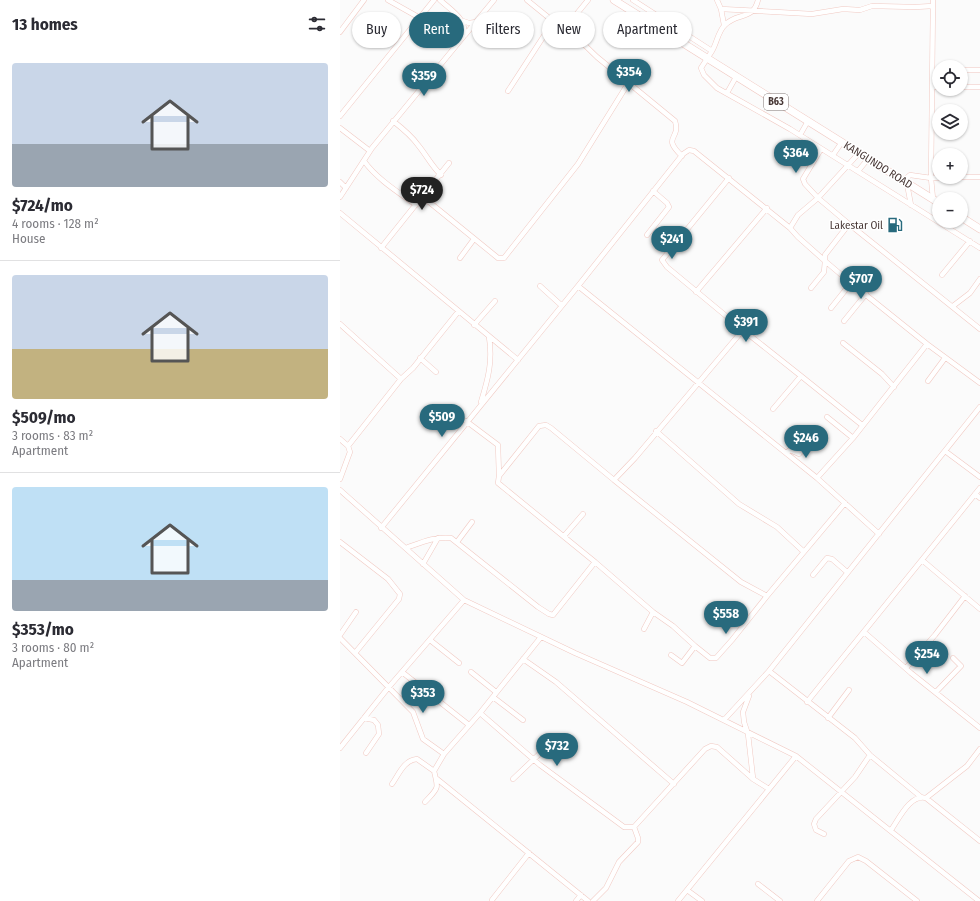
<!DOCTYPE html>
<meta charset="utf-8">
<style>
:root{--surface:#fff;--page:#f2f2f3;--text:#2b2b33;--muted:#7c7c81;--line:#e1e1e2;--accent:#286a7d}
body{margin:0;font-family:"Fira Sans Condensed",sans-serif;background:var(--page);color:var(--text);height:100vh;display:flex;flex-direction:column;font-size:15px;white-space:nowrap}
*{box-sizing:border-box;margin:0}
p{font-size:13px;color:var(--muted)}
.icon{flex:none;width:22px;height:22px;fill:none;stroke:currentColor;stroke-width:2;stroke-linecap:round;stroke-linejoin:round}
.map{position:relative;flex:1;overflow:hidden}
.side{display:flex;flex-direction:column;background:var(--surface);width:340px}
.side>*{flex:none}
.hud{position:absolute;left:12px;top:12px;width:380px;height:36px;display:flex;gap:8px}
.tools{position:absolute;left:592px;top:60px;display:grid;gap:8px}
.tools a{display:grid;place-items:center;width:36px;height:36px;border-radius:50%;background:var(--surface);box-shadow:0 1px 3px #0004;font-size:20px}
.price{position:absolute;translate:-50% -34px;padding:0 9px;border-radius:14px;background:var(--accent);color:#fff;font-size:13px;line-height:26px;filter:drop-shadow(0 1px 2px #0008)}
.price::after{content:'';position:absolute;left:50%;top:24px;width:12px;height:9px;margin-left:-6px;background:inherit;clip-path:polygon(0 0,100% 0,50% 100%)}
.price.on{background:#222;color:#fff}
ul{padding:0;list-style:none}
li{display:grid;align-content:center;gap:8px;height:212px;padding:0 12px}
li+li{border-top:1px solid var(--line)}
li span{display:grid;place-items:center;height:124px;border-radius:4px;color:#555}
li>.icon{margin-inline-start:auto}
span .icon{width:72px;height:72px;fill:#fffc;stroke-width:1}
li b{font-size:17px}
h2{display:flex;justify-content:space-between;align-items:center;height:48px;padding:0 12px;font-size:17px}
.pill{padding:0 14px;border-radius:18px;background:var(--surface);box-shadow:0 1px 3px #0004;font-size:14px;line-height:36px}
.pill.on{background:var(--accent);color:#fff}
main{display:flex;flex:1;min-height:0}
.map>svg:first-child{display:block}
.lines{fill:none;stroke-linecap:round;stroke-linejoin:round}
.minor-casing{stroke:#f1c9c2;stroke-width:5.5}
.trunk-casing{stroke:#f1c9c2;stroke-width:8}
.minor{stroke:#fff;stroke-width:4.5}
.trunk{stroke:#fff;stroke-width:7}
.labels{text-anchor:middle;dominant-baseline:central;stroke-width:3;stroke-linejoin:round;paint-order:stroke}
.shield{fill:#fff;stroke:#7f7472;stroke-width:1}
.shield-label{font-size:10px;font-weight:bold;fill:#483836}
.street-label{font-size:11px;fill:#483836;stroke:#fff}
.poi-label{font-size:11px;fill:#483836;stroke:#fff;text-anchor:end}
</style>
<main>
<section class="side">
<h2>13 homes<svg class="icon" aria-label="filters" viewBox="0 0 24 24"><path d="M4 7h16M4 17h16"/><circle cx="9" cy="7" r="2"/><circle cx="15" cy="17" r="2"/></svg></h2>
<ul>
<li><span style="background:linear-gradient(#c9d6e8 65%,#9aa5b1 0)"><svg class="icon" aria-label="home" viewBox="0 0 24 24"><path d="M3 11l9-7 9 7M6 9v11h12V9"/></svg></span><div><b>$724/mo</b><p>4 rooms · 128 m²</p><p>House</p></div></li>
<li><span style="background:linear-gradient(#c9d6e8 60%,#c2b280 0)"><svg class="icon" aria-label="home" viewBox="0 0 24 24"><path d="M3 11l9-7 9 7M6 9v11h12V9"/></svg></span><div><b>$509/mo</b><p>3 rooms · 83 m²</p><p>Apartment</p></div></li>
<li><span style="background:linear-gradient(#bfe0f5 75%,#9aa5b1 0)"><svg class="icon" aria-label="home" viewBox="0 0 24 24"><path d="M3 11l9-7 9 7M6 9v11h12V9"/></svg></span><div><b>$353/mo</b><p>3 rooms · 80 m²</p><p>Apartment</p></div></li>
</ul>
</section>
<div class="map">
<svg width="640" height="901" viewBox="0 0 640 901">
<rect width="100%" height="100%" fill="#fbfbfb"/>
<g class="lines">
<g class="minor-casing">
<path id="minor" d="M48,0L80,18
M187,0L214,22
M293,0L372,51C377,43 378,31 385,25C397,12 413,21 418,0
M377,0L381,9L384,25
M593,0L591,178L593,199
M381,9L472,14L503,9L520,10L532,6L575,7L593,6
M123,21L129,23L136,22
M226,27L248,0
M0,32L24,0
M125,35L154,0
M372,51L361,68L364,75L377,88L450,129L640,248
M621,70H640
M593,87H599
M621,87H640
M168,91L209,28L214,22L226,27L257,57L335,121C341,140 321,136 342,156
M387,93L396,77
M0,116L94,0
M53,121C62,128 71,135 78,145C87,156 91,165 101,175
M0,128L30,151
M460,135L468,121
M493,155L502,142
M24,161C37,179 58,192 76,205
M518,171L528,159
M621,177H640
M389,178L322,260L327,267L403,330
M563,181L570,175L591,178L616,177
M0,182L6,188
M567,184L571,205
M0,197L32,148L124,36C127,19 112,11 100,0
M83,197L158,258H164L238,164L289,82
M0,213L178,360
M509,224L478,198L519,153
M450,228L458,215L478,198L465,184L463,179L481,149
M307,235L329,207L327,203L313,191
M41,248L109,163
M120,258L134,239
M602,275L630,241
M511,283L587,344
M200,286L221,305
M238,286L343,154L349,150L354,151L450,228L458,237L485,261L484,272L471,288
M356,292L427,208
M613,306L630,293L640,279
M491,308L511,283L485,261V255L509,224L640,329
M504,321L526,294
M0,324L61,379
M134,325L155,301
M503,343L542,374L554,387
M80,358L96,372
M588,381L605,358
M141,402C148,379 153,361 149,337
M433,409L461,376L522,425
M487,417L513,438
M126,421L158,445L159,476
M316,431L399,504L437,527L464,552
M0,439L8,446L10,452L0,479
M8,446L61,379L73,368L118,312
M605,451L640,477
M446,453L450,450L459,454L469,442
M477,478L513,438L587,344L640,383
M274,480L401,582L427,596L505,503
M0,490L124,600L235,653L347,702L456,756L639,901
M635,494L640,498
M41,528L238,286L477,478L539,534
M224,536L243,514
M0,542L48,579L60,594L59,599L15,653
M117,542L132,522
M66,548C80,543 95,536 111,538L198,607L209,614L213,615L255,562L158,483L159,476L199,426L206,425L211,428L274,480L295,458L403,330L461,376
M582,560L640,609
M255,562L313,612L304,629
M83,564L98,538
M473,575L487,558L492,559L507,572
M313,612L333,626L355,646L342,663L331,655
M524,632L571,673L640,728
M0,635L16,612
M0,638L73,712L83,739L104,754
M90,640L119,663
M355,646L370,658H376L392,640L427,596
M183,659L216,682L334,784
M566,668L595,635L625,596
M429,671L515,738L530,755L581,797
M62,672L129,725
M131,672L156,692
M596,692L621,666L613,658
M409,696L403,712L404,722L408,734L413,778
M153,697L183,720
M467,702L640,488
M140,713L200,765L284,827H294L365,749L371,746L377,747L413,779L429,789
M24,718L34,720L38,725L39,734L26,753
M488,718L509,690
M384,720L429,671L640,407
M0,748L48,688L124,600
M97,779L248,901
M173,779L214,740
M52,784C59,774 64,760 77,759L94,771
M586,798L627,766L640,749
M85,802C98,788 99,790 94,771L104,754L140,713L201,637
M551,830C559,819 570,794 586,798L640,841
M484,834L476,830L474,824L476,819L515,777L530,755
M418,884L440,901
M347,890L362,901
M152,900L189,853
M236,901L241,895
M253,901L266,888L279,862L298,842V838L294,827
M338,901L456,756
M477,901L509,861L518,857L526,861L577,901"/>
</g>
<g class="trunk-casing">
<path id="trunk" d="M274,0L599,203
M621,217L640,229"/>
</g>
<use href="#minor" class="minor"/>
<use href="#trunk" class="trunk"/>
</g>
<defs>
<g id="fuel-bare" transform="scale(1.2)"><path d="M-5.5-6h7V0h2V4h1.3V-2.5L3-4.5l.8-.8L6-3V5H2.5V1h-1V6h-7ZM-4.2-4.7v3.2H.2V-4.7Z" fill="#286a7d" stroke="#fff" stroke-width="2.5" paint-order="stroke"/></g>
</defs>
<g fill-rule="evenodd">
<use href="#fuel-bare" x="555" y="225"/>
</g>
<g class="labels">
<rect class="shield" x="424" y="94" width="24" height="16" rx="3"/>
<g class="shield-label">
<text x="436" y="102">B63</text>
</g>
<g class="street-label">
<text transform="translate(538 165) rotate(32)">KANGUNDO ROAD</text>
</g>
<g class="poi-label">
<text x="543" y="225">Lakestar Oil</text>
</g>
</g>
</svg>
<div class="tools">
<a><svg class="icon" aria-label="locate" viewBox="0 0 24 24"><circle cx="12" cy="12" r="6"/><path d="M12 2v4M12 18v4M2 12h4M18 12h4"/></svg></a>
<a><svg class="icon" aria-label="layers" viewBox="0 0 24 24"><path d="M12 4l9 5-9 5-9-5zM3 14l9 5 9-5"/></svg></a>
<a>+</a>
<a>−</a>
</div>
<b class="price" style="left:289px;top:93px">$354</b>
<b class="price" style="left:84px;top:97px">$359</b>
<b class="price" style="left:456px;top:174px">$364</b>
<b class="price on" style="left:82px;top:211px">$724</b>
<b class="price" style="left:332px;top:260px">$241</b>
<b class="price" style="left:521px;top:300px">$707</b>
<b class="price" style="left:406px;top:343px">$391</b>
<b class="price" style="left:102px;top:438px">$509</b>
<b class="price" style="left:466px;top:459px">$246</b>
<b class="price" style="left:386px;top:635px">$558</b>
<b class="price" style="left:587px;top:675px">$254</b>
<b class="price" style="left:83px;top:714px">$353</b>
<b class="price" style="left:217px;top:767px">$732</b>
<div class="hud">
<a class="pill">Buy</a>
<a class="pill on">Rent</a>
<a class="pill">Filters</a>
<a class="pill">New</a>
<a class="pill">Apartment</a>
</div>
</div>
</main>
